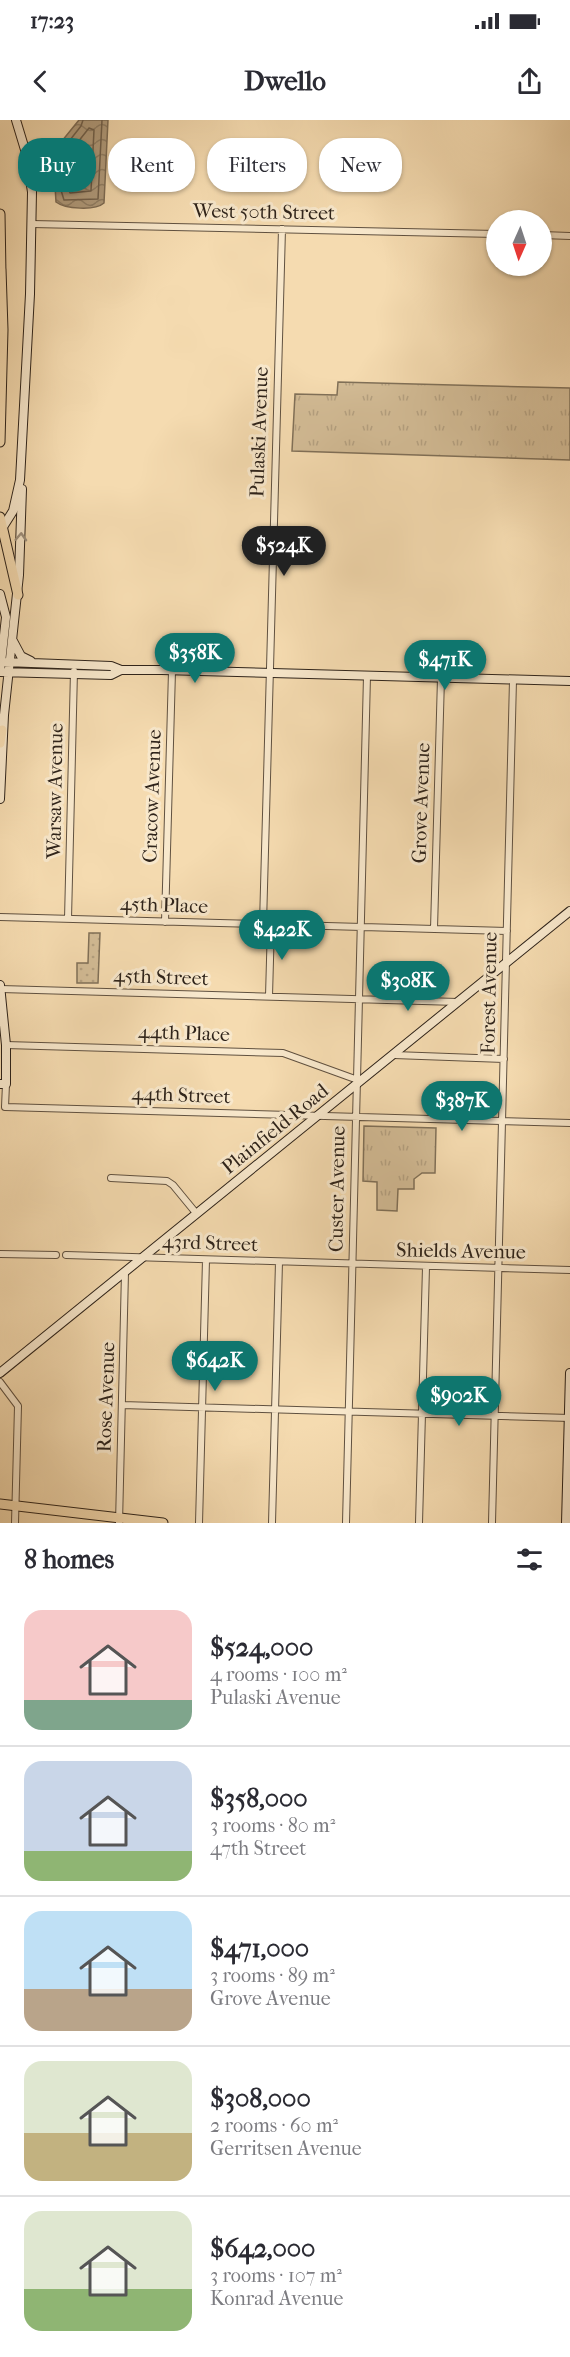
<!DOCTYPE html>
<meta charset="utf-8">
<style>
:root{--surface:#fff;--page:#f2f2f3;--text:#2b2b33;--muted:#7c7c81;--line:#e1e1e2;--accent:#0f766e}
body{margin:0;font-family:"IM FELL French Canon",serif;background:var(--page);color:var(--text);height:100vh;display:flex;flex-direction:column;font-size:22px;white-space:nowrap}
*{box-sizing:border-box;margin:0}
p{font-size:20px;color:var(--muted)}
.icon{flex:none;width:33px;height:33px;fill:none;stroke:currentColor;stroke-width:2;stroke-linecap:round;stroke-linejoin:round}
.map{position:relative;height:1403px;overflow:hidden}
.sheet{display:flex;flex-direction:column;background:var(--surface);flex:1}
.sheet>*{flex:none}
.guide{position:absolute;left:18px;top:18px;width:534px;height:54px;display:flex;gap:12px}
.needle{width:39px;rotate:183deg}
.controls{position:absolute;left:486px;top:90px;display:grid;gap:12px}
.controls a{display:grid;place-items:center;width:66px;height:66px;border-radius:50%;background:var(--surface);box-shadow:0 2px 4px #0004;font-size:30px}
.price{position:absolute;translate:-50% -51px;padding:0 14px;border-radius:21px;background:var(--accent);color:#fff;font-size:20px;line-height:39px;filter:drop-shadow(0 2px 3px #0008)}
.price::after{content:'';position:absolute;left:50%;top:36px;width:18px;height:14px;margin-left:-9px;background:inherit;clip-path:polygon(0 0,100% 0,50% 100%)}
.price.on{background:#222;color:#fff}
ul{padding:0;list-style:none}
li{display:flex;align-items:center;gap:18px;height:150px;padding:0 24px}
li+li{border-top:2px solid var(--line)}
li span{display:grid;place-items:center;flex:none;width:168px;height:120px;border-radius:18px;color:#555}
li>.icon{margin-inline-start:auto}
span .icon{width:72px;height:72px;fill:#fffc;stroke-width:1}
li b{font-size:26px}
h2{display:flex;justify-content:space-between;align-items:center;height:72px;padding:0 24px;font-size:26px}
.tag{padding:0 21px;border-radius:24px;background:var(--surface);box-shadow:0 2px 4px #0004;font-size:21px;line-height:54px}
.tag.on{background:var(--accent);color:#fff}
.status{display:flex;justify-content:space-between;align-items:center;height:42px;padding:0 30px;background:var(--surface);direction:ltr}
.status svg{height:16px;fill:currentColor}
header{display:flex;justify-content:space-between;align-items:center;height:78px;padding:0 24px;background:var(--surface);font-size:27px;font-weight:800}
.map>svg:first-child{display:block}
.grass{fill:url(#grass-tufts);stroke:#807058;stroke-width:1.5}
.park{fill:url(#park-dots);stroke:#807058;stroke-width:1.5}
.water{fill:url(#water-waves);stroke:#7d6c55;stroke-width:1.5}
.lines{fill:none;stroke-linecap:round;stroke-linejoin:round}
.shore{stroke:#70604c;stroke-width:1.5}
.street-casing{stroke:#605140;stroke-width:8}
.secondary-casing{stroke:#2e231a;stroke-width:10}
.primary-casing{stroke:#2e231a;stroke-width:11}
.street{stroke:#f8e8cc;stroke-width:6}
.secondary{stroke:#f8e8cc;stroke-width:8}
.primary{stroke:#f5dbb0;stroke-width:9}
.oneway{stroke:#9d8f7c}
.labels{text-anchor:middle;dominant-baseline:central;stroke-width:6;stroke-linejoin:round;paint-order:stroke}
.street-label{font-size:20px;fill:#2e231a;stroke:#f8e8cc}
</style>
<div class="status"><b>17:23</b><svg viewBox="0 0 49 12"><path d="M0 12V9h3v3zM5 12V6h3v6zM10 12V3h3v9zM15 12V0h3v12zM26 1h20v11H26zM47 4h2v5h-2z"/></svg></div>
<header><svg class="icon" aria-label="back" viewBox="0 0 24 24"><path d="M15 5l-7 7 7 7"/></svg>Dwello<svg class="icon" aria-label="share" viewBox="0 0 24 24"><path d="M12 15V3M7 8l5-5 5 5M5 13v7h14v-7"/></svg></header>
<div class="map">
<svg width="570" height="1403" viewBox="0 0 570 1403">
<defs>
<pattern id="grass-tufts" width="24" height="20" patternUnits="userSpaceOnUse" patternTransform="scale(1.5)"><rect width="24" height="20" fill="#d3bc96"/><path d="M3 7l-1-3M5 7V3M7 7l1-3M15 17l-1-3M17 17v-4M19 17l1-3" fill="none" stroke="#b5a181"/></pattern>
<pattern id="park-dots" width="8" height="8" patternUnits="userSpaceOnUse" patternTransform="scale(1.5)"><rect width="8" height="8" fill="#d3bc96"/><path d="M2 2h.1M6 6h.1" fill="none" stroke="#b5a181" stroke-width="1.8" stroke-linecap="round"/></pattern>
<pattern id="water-waves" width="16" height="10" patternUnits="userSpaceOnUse" patternTransform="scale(1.5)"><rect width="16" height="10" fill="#b19c7d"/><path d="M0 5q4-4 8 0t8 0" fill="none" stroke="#907f66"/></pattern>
</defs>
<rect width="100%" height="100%" fill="#f5dbb0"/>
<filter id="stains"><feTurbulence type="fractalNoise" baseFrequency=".00333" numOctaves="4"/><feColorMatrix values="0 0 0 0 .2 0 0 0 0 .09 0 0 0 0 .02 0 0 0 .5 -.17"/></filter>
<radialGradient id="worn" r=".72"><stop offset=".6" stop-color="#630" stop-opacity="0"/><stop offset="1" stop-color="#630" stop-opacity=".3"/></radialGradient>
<path class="grass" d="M338,262L570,268V340L292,331L295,274L337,275Z
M364,1006L436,1008L435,1053H422L414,1059V1069H398L397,1091L377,1090V1062L363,1061Z"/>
<path class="park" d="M89,813H100L98,863H77V843H88Z"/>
<path class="water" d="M79,0H108L104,83C95,91 65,89 56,82L53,32Z"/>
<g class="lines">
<path class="shore" d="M83,0L81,6L59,34L60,67L64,80L98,79L102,0
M89,8L94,10L91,71L70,73L67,66L66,37Z
M82,33L85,37L83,62L79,64L76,61L75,40Z"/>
<g class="street-casing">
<path id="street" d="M32,104L496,114
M542,115L570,116
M0,797L507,811
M68,799L74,551
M165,802L172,551
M263,804L282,109
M434,809L441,558
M1,869L458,882
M269,876L271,804
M6,925L283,933L355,959
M394,935L504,939
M6,964L5,987L570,1003
M111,1058L167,1061L173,1065L196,1093
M0,1134L56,1135
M66,1135L570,1150
M0,1262L18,1286L15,1403
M122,1285L570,1298
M119,1403L125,1152
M199,1403L206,1140
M272,1403L279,1142
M346,1403L367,556
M419,1403L426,1147
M492,1403L513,560"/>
</g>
<g class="secondary-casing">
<path id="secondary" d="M1,410L13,391L20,360L30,174L32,72L26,33L16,0
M0,474L6,497L0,552L111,555L121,550H162L570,561
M13,521L21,536L31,541
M5,542L111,546L121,550
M0,679L4,595L19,455L22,369
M0,865L6,925V964H0
M0,1253L570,791
M566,1403L570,1253"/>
</g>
<g class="primary-casing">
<path id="primary" d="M0,94L1,154
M0,322L3,210L1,149
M0,397L18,475
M0,623L2,610
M0,1384L163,1403"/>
</g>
<use href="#street" class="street"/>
<use href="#secondary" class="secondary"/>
<use href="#primary" class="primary"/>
</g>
<defs><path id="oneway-chevron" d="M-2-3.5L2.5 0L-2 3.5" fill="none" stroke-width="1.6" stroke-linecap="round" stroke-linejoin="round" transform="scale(1.5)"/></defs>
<use class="oneway" href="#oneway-chevron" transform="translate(21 417) rotate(-87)"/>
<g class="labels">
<g class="street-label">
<text transform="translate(264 92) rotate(1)">West 50th Street</text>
<text transform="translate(259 312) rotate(-88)">Pulaski Avenue</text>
<text transform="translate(55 671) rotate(-89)">Warsaw Avenue</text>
<text transform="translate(152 676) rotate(-88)">Cracow Avenue</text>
<text transform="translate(421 683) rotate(-88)">Grove Avenue</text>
<text transform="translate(164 785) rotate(2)">45th Place</text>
<text transform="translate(161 857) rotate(2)">45th Street</text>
<text transform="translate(489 873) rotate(-89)">Forest Avenue</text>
<text transform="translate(184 913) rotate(2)">44th Place</text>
<text transform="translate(181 975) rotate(2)">44th Street</text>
<text transform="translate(275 1009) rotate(-39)">Plainfield Road</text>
<text transform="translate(337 1069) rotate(-89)">Custer Avenue</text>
<text transform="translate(210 1123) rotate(2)">43rd Street</text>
<text transform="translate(461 1131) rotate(1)">Shields Avenue</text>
<text transform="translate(106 1277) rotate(-88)">Rose Avenue</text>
</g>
</g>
<rect width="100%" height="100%" filter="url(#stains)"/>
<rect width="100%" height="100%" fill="url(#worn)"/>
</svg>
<div class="controls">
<a><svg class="needle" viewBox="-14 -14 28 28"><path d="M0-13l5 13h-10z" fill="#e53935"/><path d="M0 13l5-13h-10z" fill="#7c7c81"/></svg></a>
</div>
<b class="price on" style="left:284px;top:457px">$524K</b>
<b class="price" style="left:195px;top:564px">$358K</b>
<b class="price" style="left:445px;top:571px">$471K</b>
<b class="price" style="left:282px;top:841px">$422K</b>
<b class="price" style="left:408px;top:892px">$308K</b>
<b class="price" style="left:462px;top:1012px">$387K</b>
<b class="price" style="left:215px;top:1272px">$642K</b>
<b class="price" style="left:459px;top:1307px">$902K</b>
<div class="guide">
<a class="tag on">Buy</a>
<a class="tag">Rent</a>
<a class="tag">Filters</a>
<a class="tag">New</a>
</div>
</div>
<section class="sheet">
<h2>8 homes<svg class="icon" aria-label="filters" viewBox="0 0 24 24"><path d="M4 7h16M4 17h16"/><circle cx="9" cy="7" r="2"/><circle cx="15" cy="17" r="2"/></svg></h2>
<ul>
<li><span style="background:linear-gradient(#f6c9c9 75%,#7fa58c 0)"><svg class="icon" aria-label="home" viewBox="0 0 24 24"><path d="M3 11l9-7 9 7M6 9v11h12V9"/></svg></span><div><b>$524,000</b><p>4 rooms · 100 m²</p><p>Pulaski Avenue</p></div></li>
<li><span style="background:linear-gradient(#c9d6e8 75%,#8fb573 0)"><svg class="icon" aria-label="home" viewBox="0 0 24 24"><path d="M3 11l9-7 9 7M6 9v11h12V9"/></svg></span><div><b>$358,000</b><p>3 rooms · 80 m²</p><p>47th Street</p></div></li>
<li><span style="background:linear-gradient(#bfe0f5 65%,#b9a48a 0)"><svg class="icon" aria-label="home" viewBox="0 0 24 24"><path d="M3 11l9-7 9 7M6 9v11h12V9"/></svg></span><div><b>$471,000</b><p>3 rooms · 89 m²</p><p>Grove Avenue</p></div></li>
<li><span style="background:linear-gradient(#dfe7d0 60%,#c2b280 0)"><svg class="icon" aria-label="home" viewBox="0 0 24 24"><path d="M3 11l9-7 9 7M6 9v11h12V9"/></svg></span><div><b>$308,000</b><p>2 rooms · 60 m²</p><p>Gerritsen Avenue</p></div></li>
<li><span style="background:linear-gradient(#dfe7d0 65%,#8fb573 0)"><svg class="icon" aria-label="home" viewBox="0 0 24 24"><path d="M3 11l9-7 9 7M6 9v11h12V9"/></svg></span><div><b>$642,000</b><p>3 rooms · 107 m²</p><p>Konrad Avenue</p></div></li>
</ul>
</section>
